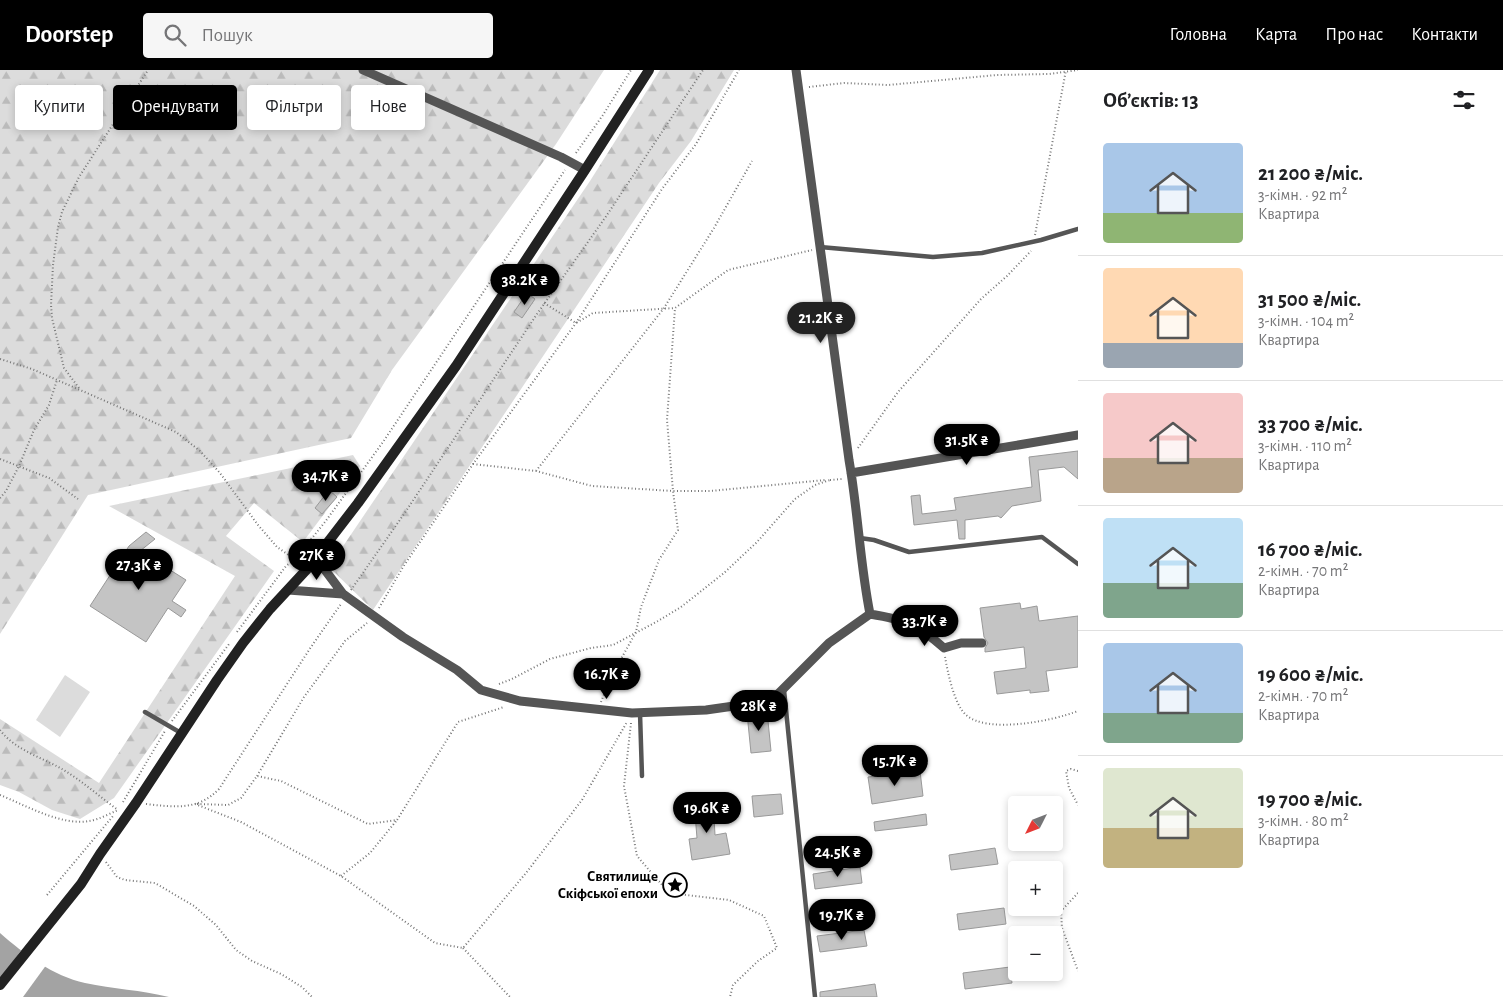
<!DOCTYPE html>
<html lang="uk">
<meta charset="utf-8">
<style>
:root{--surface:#fff;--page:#f6f6f6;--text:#202124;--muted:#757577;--line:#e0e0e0;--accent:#000}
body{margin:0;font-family:"Alegreya Sans",sans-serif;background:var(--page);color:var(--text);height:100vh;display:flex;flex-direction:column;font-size:19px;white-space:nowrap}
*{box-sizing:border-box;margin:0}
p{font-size:16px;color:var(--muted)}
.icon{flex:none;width:28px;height:28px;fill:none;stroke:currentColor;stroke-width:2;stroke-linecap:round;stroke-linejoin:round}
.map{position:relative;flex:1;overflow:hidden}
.drawer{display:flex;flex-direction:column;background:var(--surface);width:425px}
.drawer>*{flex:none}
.top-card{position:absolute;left:15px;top:15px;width:475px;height:45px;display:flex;gap:10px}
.needle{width:32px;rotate:228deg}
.controls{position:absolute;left:1008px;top:726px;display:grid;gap:10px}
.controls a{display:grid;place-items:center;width:55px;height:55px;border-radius:5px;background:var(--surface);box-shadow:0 2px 8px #0003;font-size:25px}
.price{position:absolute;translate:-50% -42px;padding:0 11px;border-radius:18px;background:var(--accent);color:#fff;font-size:16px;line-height:32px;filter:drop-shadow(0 1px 2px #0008)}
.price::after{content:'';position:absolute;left:50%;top:30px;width:15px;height:11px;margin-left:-8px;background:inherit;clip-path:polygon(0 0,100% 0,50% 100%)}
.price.current{background:#222;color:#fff}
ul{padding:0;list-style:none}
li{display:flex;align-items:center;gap:15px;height:125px;padding:0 25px}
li+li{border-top:1px solid var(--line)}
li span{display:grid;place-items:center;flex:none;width:140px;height:100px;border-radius:5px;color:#555}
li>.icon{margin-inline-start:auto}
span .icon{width:60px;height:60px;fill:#fffc;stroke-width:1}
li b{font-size:21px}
h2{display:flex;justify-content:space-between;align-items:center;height:60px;padding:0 25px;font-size:21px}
.pill{padding:0 18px;border-radius:5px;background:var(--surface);box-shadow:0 2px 8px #0003;font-size:18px;line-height:45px}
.pill.current{background:var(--accent);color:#fff}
header{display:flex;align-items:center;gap:30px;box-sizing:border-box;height:70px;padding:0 25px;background:var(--accent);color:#fff}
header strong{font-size:24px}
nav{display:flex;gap:28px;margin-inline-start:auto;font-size:18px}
.search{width:350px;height:45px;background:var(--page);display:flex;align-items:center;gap:12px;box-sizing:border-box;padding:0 18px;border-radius:5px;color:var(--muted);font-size:19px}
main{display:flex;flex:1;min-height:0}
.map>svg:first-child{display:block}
.green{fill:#dcdcdc}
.forest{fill:url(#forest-firs)}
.water{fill:#a3a3a3}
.pier{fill:#fff}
.building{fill:#c4c4c4;stroke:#999}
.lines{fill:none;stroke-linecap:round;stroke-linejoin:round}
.path{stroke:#777;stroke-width:2;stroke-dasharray:1 2.5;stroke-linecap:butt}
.lane{stroke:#555;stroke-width:4.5}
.street{stroke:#555;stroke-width:9}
.secondary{stroke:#222;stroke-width:10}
.labels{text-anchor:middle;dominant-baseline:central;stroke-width:4;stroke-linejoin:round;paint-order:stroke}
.poi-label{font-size:15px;font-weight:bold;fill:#000;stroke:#fff;text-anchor:end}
</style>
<header>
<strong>Doorstep</strong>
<div class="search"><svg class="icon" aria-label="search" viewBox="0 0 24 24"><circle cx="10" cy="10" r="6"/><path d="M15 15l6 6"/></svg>Пошук</div>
<nav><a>Головна</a><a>Карта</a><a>Про нас</a><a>Контакти</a></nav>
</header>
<main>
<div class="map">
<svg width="1078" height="927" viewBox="0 0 1078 927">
<defs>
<pattern id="forest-firs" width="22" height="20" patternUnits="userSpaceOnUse" patternTransform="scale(1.25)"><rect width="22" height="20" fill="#dcdcdc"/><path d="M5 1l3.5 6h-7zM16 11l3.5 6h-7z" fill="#bbb"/></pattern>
</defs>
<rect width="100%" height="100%" fill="#fff"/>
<path class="green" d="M65,605L90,622L60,667L36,650Z"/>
<path class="forest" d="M0,0H604L556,74L392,300L351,368L88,425L0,564Z
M660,0H734L691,71L659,113L373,540L329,497L590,111Z
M353,385L360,396L303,472L254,433L226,466L274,501L114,728L80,749L52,740L19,722L0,715V649L99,713L235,506L109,436Z"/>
<path class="water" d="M0,863C24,884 53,906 85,913C113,919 141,920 169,927H0Z"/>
<path class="pier" d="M22,879L47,894L23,927H0V910Z"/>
<path class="building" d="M527,223L535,229L522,248L514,242Z
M1078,381V409L1064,397L1038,400L1041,431L1012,436L1001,448L998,446L965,450V469H959L957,450L914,455L911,426L920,425L922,444L956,440L954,428L1032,417L1029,387Z
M329,420L337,427L322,444L315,438Z
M146,462L155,469L140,481L186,510L172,531L186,540L181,547L168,538L146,572L90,536L129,476Z
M1020,533L1021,539L1037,536L1039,551L1078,546V597L1046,601L1049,621L1030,623V620L997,624L994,602L1026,598L1024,577L985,582V578L988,573L984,567L980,538Z
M767,641L771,681L751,683L747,643Z
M920,701L923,726L872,734L868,707Z
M781,724L783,744L754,747L752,726Z
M713,730L715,765L726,763L730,784L692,790L689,769L697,768L694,732Z
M926,744L927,755L875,761L874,752Z
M995,778L998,794L951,800L949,785Z
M860,797L862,813L815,819L813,804Z
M1004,838L1006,854L959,860L957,844Z
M864,860L867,876L820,882L817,866Z
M1010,897L1012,913L965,919L963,903Z
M875,914L877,927H820V922Z"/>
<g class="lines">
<path class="path" d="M809,17L844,13L888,15L997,5L1049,4L1078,0
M576,83L603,45L631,0
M1035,165L1066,0
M544,233L576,253L593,243L675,238L728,200L812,180
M0,289L32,299L176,362L200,381L220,403L258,455L277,477L299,492
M79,318L64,298L52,248L51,235L53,195L58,157L62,142L79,107L148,0
M858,378L898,322L981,229L1007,206L1031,181
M0,389L49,408L78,429
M473,394L536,401L592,416L673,421H710L825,410
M536,401L664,238L714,158L752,91
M830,410L842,409
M0,428L6,421L19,396L34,360L49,335L57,310
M351,520L404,444L537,244L607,145L703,0
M379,538L403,497L473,394L576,253L662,119L696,74L739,0
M237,562L286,496L295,489L325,452L383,372L565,100
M945,587C948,603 954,634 966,645C988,664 1052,651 1078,641
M499,614L512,609L550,589L591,578L613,575L658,551L681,537L724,503L757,472L795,429L815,415L830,410
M601,632L611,607L636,562L641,537L659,490L678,460L673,421L667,350L675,238
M172,651L229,574
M631,653L624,716L637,786L669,823L729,830L764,846L777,878L758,891L733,915L730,927
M0,660C15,680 41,687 62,699C81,710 100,727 118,740
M1078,701L1071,699L1066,701L1069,718L1078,735
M257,706L304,627L345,571L367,553
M0,725C25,735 61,756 89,751C98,750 109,744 118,740
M123,732L165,661
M146,734C174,737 198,741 219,719L311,577L341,534
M195,734L241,752L341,806L435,873L463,878L526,803L582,730L627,652
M197,734L228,735L241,728L257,706L281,711L368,754L397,750L458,652L504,637
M106,792L117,807L125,810L155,813L194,836L216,855L236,880L252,891L281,904L302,917L312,927
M341,806L370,783L397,750
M1078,823L1061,841L1062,858L1078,901
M47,825L113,746
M463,878L510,927"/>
<path class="lane" d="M820,177L933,187L982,183L1041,170L1078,159
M860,468L874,470L909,482L1042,467L1078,494
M784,620L815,927
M145,642L181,663
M640,643L642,706"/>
<path class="street" d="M363,0L561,87L585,100
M796,0L849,390C858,441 860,494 870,544
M851,403L1078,365
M316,488L343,524L403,567L457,600L481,620L520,631L632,643L706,640L762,632L774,628L829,573L870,544C906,550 916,553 944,578L961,573H982
M288,520L343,524"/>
<path class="secondary" d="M0,915L81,814L100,784L136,733L217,610L243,573L270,539L308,498L358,433L456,296L585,100L649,0"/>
</g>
<defs>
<g id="sight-ring" transform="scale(1.25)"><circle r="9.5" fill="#fff" stroke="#000" stroke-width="1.5"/><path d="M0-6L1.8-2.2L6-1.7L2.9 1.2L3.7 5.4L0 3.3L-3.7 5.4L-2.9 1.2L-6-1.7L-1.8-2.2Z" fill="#000"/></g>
</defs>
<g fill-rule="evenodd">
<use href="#sight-ring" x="675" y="815"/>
</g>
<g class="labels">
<g class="poi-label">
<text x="658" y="806">Святилище<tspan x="658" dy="17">Скіфської епохи</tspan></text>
</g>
</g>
</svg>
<div class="controls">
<a><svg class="needle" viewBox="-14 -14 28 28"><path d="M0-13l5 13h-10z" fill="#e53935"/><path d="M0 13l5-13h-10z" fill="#757577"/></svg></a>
<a>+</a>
<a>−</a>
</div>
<b class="price" style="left:525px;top:236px">38.2K ₴</b>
<b class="price current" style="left:821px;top:274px">21.2K ₴</b>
<b class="price" style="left:967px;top:396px">31.5K ₴</b>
<b class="price" style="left:326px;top:432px">34.7K ₴</b>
<b class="price" style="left:317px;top:511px">27K ₴</b>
<b class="price" style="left:139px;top:521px">27.3K ₴</b>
<b class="price" style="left:925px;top:577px">33.7K ₴</b>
<b class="price" style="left:607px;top:630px">16.7K ₴</b>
<b class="price" style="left:759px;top:662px">28K ₴</b>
<b class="price" style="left:895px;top:717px">15.7K ₴</b>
<b class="price" style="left:707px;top:764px">19.6K ₴</b>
<b class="price" style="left:838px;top:808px">24.5K ₴</b>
<b class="price" style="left:842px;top:871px">19.7K ₴</b>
<div class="top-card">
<a class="pill">Купити</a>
<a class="pill current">Орендувати</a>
<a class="pill">Фільтри</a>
<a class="pill">Нове</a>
</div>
</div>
<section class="drawer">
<h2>Об’єктів: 13<svg class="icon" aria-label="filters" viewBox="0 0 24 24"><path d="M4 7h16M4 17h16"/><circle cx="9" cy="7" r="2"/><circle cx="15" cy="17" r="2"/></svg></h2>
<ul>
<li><span style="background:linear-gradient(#a9c7e8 70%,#8fb573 0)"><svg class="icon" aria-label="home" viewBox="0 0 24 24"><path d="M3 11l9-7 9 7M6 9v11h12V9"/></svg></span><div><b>21 200 ₴/міс.</b><p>3-кімн. · 92 m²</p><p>Квартира</p></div></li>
<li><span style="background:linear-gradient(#ffd9b3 75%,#9aa5b1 0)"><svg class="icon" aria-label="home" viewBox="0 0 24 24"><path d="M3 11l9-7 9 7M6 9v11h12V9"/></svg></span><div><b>31 500 ₴/міс.</b><p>3-кімн. · 104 m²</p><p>Квартира</p></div></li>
<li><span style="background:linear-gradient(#f6c9c9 65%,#b9a48a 0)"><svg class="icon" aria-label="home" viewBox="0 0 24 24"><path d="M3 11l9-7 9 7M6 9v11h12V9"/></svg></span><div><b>33 700 ₴/міс.</b><p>3-кімн. · 110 m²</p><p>Квартира</p></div></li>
<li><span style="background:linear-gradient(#bfe0f5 65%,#7fa58c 0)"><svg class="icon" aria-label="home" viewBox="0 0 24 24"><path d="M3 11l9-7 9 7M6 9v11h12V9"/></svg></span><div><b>16 700 ₴/міс.</b><p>2-кімн. · 70 m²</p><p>Квартира</p></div></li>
<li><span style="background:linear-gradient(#a9c7e8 70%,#7fa58c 0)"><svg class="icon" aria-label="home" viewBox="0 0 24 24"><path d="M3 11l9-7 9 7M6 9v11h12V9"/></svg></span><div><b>19 600 ₴/міс.</b><p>2-кімн. · 70 m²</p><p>Квартира</p></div></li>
<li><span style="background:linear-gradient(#dfe7d0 60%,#c2b280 0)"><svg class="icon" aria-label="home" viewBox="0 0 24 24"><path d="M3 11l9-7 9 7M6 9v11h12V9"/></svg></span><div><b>19 700 ₴/міс.</b><p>3-кімн. · 80 m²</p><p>Квартира</p></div></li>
</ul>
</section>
</main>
